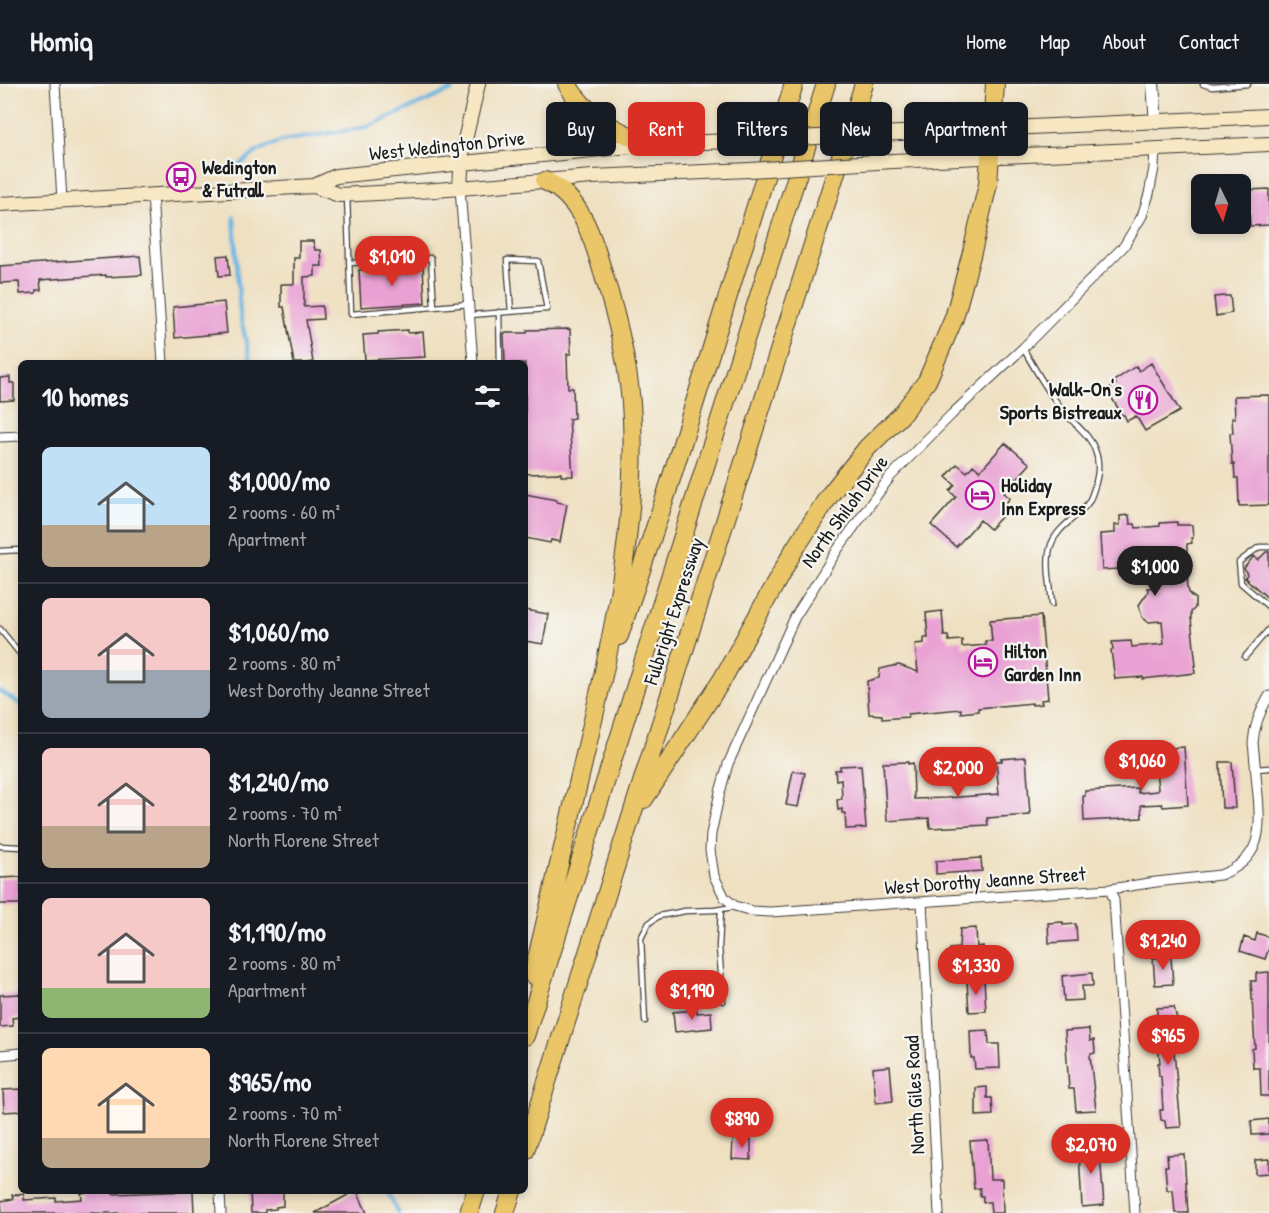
<!DOCTYPE html>
<meta charset="utf-8">
<style>
:root{--surface:#171b24;--page:#242831;--text:#f1f3f6;--muted:#9ea1a6;--line:#363941;--accent:#d93025}
body{margin:0;font-family:"Patrick Hand",sans-serif;background:var(--page);color:var(--text);height:100vh;display:flex;flex-direction:column;font-size:22px;white-space:nowrap}
*{box-sizing:border-box;margin:0}
p{font-size:20px;color:var(--muted)}
.icon{flex:none;width:33px;height:33px;fill:none;stroke:currentColor;stroke-width:2;stroke-linecap:round;stroke-linejoin:round}
.map{position:relative;flex:1;overflow:hidden}
.panel{position:absolute;left:18px;top:276px;width:510px;height:834px;display:flex;flex-direction:column;background:var(--surface);border-radius:9px;box-shadow:0 3px 9px #0003}
.panel>*{flex:none}
.top-card{position:absolute;left:546px;top:18px;width:570px;height:54px;display:flex;gap:12px}
.needle{width:39px;rotate:175deg}
.tools{position:absolute;left:1191px;top:90px;display:grid;gap:12px}
.tools a{display:grid;place-items:center;width:60px;height:60px;border-radius:9px;background:var(--surface);box-shadow:0 3px 9px #0003;font-size:30px}
.price{position:absolute;translate:-50% -51px;padding:0 14px;border-radius:21px;background:var(--accent);color:#fff;font-size:20px;line-height:39px;filter:drop-shadow(0 2px 3px #0008)}
.price::after{content:'';position:absolute;left:50%;top:36px;width:18px;height:14px;margin-left:-9px;background:inherit;clip-path:polygon(0 0,100% 0,50% 100%)}
.price.selected{background:#222;color:#fff}
ul{padding:0;list-style:none}
li{display:flex;align-items:center;gap:18px;height:150px;padding:0 24px}
li+li{border-top:2px solid var(--line)}
li span{display:grid;place-items:center;flex:none;width:168px;height:120px;border-radius:9px;color:#555}
li>.icon{margin-inline-start:auto}
span .icon{width:72px;height:72px;fill:#fffc;stroke-width:1}
li b{font-size:26px}
h2{display:flex;justify-content:space-between;align-items:center;height:72px;padding:0 24px;font-size:26px}
.chip{padding:0 21px;border-radius:9px;background:var(--surface);box-shadow:0 3px 9px #0003;font-size:21px;line-height:54px}
.chip.selected{background:var(--accent);color:#fff}
header{display:flex;align-items:center;gap:36px;box-sizing:border-box;height:84px;padding:0 30px;background:var(--surface);border-bottom:2px solid var(--line)}
header strong{font-size:28px}
nav{display:flex;gap:33px;margin-inline-start:auto;font-size:21px}
.map>svg:first-child{display:block}
.lines{fill:none;stroke-linecap:round;stroke-linejoin:round}
.stream{stroke:#69b5e2;stroke-width:4}
.building{fill:#e9a1d3}
.service-casing{stroke:#3c3935;stroke-width:7}
.minor-casing{stroke:#3c3935;stroke-width:11}
.tertiary-casing{stroke:#3c3935;stroke-width:14}
.secondary-casing{stroke:#3c3935;stroke-width:16}
.motorway-casing{stroke:#3c3935;stroke-width:20}
.service{stroke:#fff;stroke-width:4.5}
.minor{stroke:#fff;stroke-width:9}
.tertiary{stroke:#fff;stroke-width:12}
.secondary{stroke:#f7e8c3;stroke-width:14}
.motorway{stroke:#eac669;stroke-width:18}
.secondary-bridge-casing{stroke:#3c3935;stroke-width:16;stroke-linecap:butt}
.secondary-bridge{stroke:#f7e8c3;stroke-width:14}
.labels{text-anchor:middle;dominant-baseline:central;stroke-width:4.5;stroke-linejoin:round;paint-order:stroke}
.street-label{font-size:20px;fill:#1c1c1c;stroke:#f6f6f2}
.poi-label{font-size:20px;font-weight:bold;fill:#1c1c1c;stroke:#f6f6f2;text-anchor:start}
</style>
<header>
<strong>Homiq</strong>
<nav><a>Home</a><a>Map</a><a>About</a><a>Contact</a></nav>
</header>
<div class="map">
<svg width="1269" height="1129" viewBox="0 0 1269 1129">
<rect width="100%" height="100%" fill="#f6f6f2"/>
<filter id="ink" filterUnits="userSpaceOnUse"><feTurbulence type="fractalNoise" baseFrequency=".0167" numOctaves="2"/><feDisplacementMap in="SourceGraphic" scale="12" xChannelSelector="R" yChannelSelector="G"/><feConvolveMatrix kernelMatrix="1 2 1 2 8 2 1 2 1" color-interpolation-filters="sRGB"/></filter>
<filter id="wash" filterUnits="userSpaceOnUse"><feTurbulence type="fractalNoise" baseFrequency=".008" numOctaves="4" result="noise"/><feDisplacementMap in="SourceGraphic" scale="24" xChannelSelector="R" yChannelSelector="G"/><feGaussianBlur stdDeviation="1.35" result="paint"/><feColorMatrix in="noise" values="0 0 0 0 0 0 0 0 0 0 0 0 0 0 0 0 0 1.4 0 .05"/><feComposite in="paint" operator="in"/></filter>
<g filter="url(#wash)">
<rect width="100%" height="100%" fill="#efe0c1"/>
<g class="lines">
<path class="stream" d="M233,86L258,67L282,57L367,43L452,6
M234,133L240,231L251,279
M0,607L21,621
M387,1107L398,1129"/>
</g>
<g id="blocks">
<path class="building" d="M1269,105V141L1250,142L1248,106Z
M299,157H313L315,166H321L322,182H315V192L304,193V223L322,222L323,235L306,236L313,278L308,279H294L284,223H281V200H294V174H299Z
M228,171L230,191L219,192L217,172Z
M140,172L142,191L106,193V191L40,196L41,206H36V209L20,210L19,198L0,199V182Z
M423,183L425,219L361,223L359,186Z
M1225,212H1230L1232,229L1216,232L1214,213Z
M224,218L227,249L175,254L173,223Z
M570,245L571,270H567L568,304H573L574,334L569,335L573,392H561V389L525,390V279H505L504,249H527V246Z
M408,246V249L423,248L425,273L365,276L363,251L378,250V248Z
M1151,279L1180,327L1145,347L1136,332L1127,337L1124,331H1122L1107,306L1116,300L1114,297L1136,282L1139,287Z
M10,293V299H14V316L0,317V294Z
M1269,311V421L1239,422L1238,394H1235L1234,380H1232L1230,349H1233L1232,334H1235L1234,312Z
M1005,359L1030,380L1004,409L1010,414L1002,424L1006,428L990,445L980,436L956,463L931,441L956,413L950,407L955,401L946,393L957,380L967,388L973,381L980,387Z
M525,410L557,416V418L567,420L560,458L551,456L550,459L525,454Z
M1129,431L1130,440H1135L1136,444L1160,442V439L1177,438V441H1192L1193,454H1191L1192,459L1187,460V471H1186L1188,505L1190,511L1195,514V524L1191,528V535L1196,582H1194L1195,589L1143,595V593L1115,595L1111,566H1113L1112,558L1131,557L1132,563L1164,560L1162,537L1148,538L1142,533L1139,521L1148,508L1147,504L1159,503L1158,482L1139,484L1140,491L1119,492L1118,485L1102,486L1100,450L1115,449V441H1120V432Z
M1266,468H1269V515L1245,494L1247,490L1244,484L1254,472L1258,476Z
M525,526L548,530L543,560L525,557Z
M942,527L944,552H948L949,557L962,556V563L986,561L985,557H992L990,536L1041,532L1048,615L1041,616L1042,620L1032,621V619L978,624V627L961,629V625L908,630V633L882,635V631L869,630L867,597L879,594L880,585L893,582L899,581L918,588L915,560L924,559V554H928L926,529Z
M1184,663L1188,721L1163,723L1162,720L1141,721L1142,734L1084,737L1083,712H1085V707L1138,704V709L1157,707L1158,705L1154,668L1159,667V665Z
M1026,673L1030,731L987,734L988,741L930,744L929,734L887,737L883,679L908,678V680L913,679L914,715L946,714L999,710L996,677H1002L1001,675Z
M1220,678H1232L1235,724H1222Z
M861,681L866,744L846,745L845,729H842V725L838,726L837,716L842,715L841,695L836,696L835,686H840V682Z
M793,687L805,689L798,723L786,721Z
M981,774L982,787L936,790V777Z
M21,793V820H0V794Z
M1063,838V841L1076,840L1077,857L1049,859L1048,839Z
M976,844L977,863L983,862L984,878L951,880L950,865L959,864L960,845Z
M1257,849L1269,853V864L1265,875L1240,867L1244,853L1255,857Z
M1171,873L1173,900L1155,901L1153,874Z
M1269,888V1012H1261L1260,984H1253L1252,965L1255,964L1251,897H1256V889Z
M1092,889L1093,902H1082L1083,916L1064,917L1062,892Z
M984,896L986,927L969,928L967,897Z
M21,910V933L12,934L13,942L0,943V911Z
M1174,923L1178,939L1175,940L1177,956H1173L1181,1043L1166,1044L1165,1037L1161,1036L1160,1026H1163L1161,992H1159L1158,979H1160L1155,931H1157V924Z
M697,926V929L711,928L712,944L675,948L673,928Z
M1089,945L1090,957L1094,956L1095,969L1091,970L1090,972L1096,1026L1076,1027L1074,1005H1069L1065,947Z
M988,946L989,960H999L1000,984L975,985L974,974H971L970,947Z
M890,982L893,1017L876,1019L873,984Z
M987,1003V1014H992L993,1031L976,1032V1004Z
M21,1005V1027L4,1028L3,1006Z
M1269,1035V1050L1252,1051L1251,1037Z
M733,1055H751V1076L732,1075Z
M988,1056L990,1095H1002L1003,1129H991L990,1118H983V1112H980V1104L974,1105L970,1057Z
M1099,1058L1104,1121L1082,1123L1079,1069H1081L1080,1060Z
M1184,1070L1188,1129H1175L1173,1106H1167L1165,1082H1168L1167,1071Z
M1269,1075V1089L1255,1090V1076Z
M100,1107H113V1110L193,1107L194,1129H2L1,1117L13,1115L12,1111L24,1110V1116L56,1114V1117L82,1115L81,1109Z
M250,1107H283V1122L276,1123V1125L265,1126V1129H251Z
M355,1107H357L367,1129H315Z"/>
</g>
</g>
<g filter="url(#ink)">
<use href="#blocks" fill-opacity="0" stroke="#3c3935" stroke-width="1.5"/>
<g class="lines">
<g class="service-casing">
<path id="service" d="M1203,0L1212,3L1248,0
M347,111L351,230L469,220
M350,179L431,174L434,223
M499,228L500,279
M470,231L547,225L538,177L507,176L511,227
M1023,264C1036,287 1049,310 1066,330C1076,342 1090,351 1095,366C1099,376 1099,387 1096,398C1094,405 1092,413 1088,419C1077,434 1057,443 1051,461C1045,478 1051,502 1052,520
M1269,463H1259L1239,478L1241,499L1269,523
M0,467L21,466
M0,545L21,571
M1245,573L1269,545
M1256,685L1269,684
M0,762L21,763
M721,825L719,863L723,917
M645,937L641,854L649,839L659,832L685,827L715,826L733,823"/>
</g>
<g class="minor-casing">
<path id="minor" d="M55,0L62,116
M1155,64L1154,84L1149,110L1142,132L1124,162L1023,264L952,330L890,393L838,465L795,533L728,680L720,708L711,750L710,766L714,792L725,814L735,822L752,827L771,828L1110,805L1156,798L1220,791C1261,776 1261,748 1258,711C1256,694 1255,676 1253,659C1254,642 1260,627 1269,612
M460,104L473,279
M152,110L163,279
M0,353L21,352
M1110,805L1114,816L1135,1129
M922,818L939,1129
M0,971L21,969
M220,1107L221,1129"/>
</g>
<g class="tertiary-casing">
<path id="tertiary" d="M1153,0L1156,39"/>
</g>
<g class="secondary-casing">
<path id="secondary" d="M900,49L1269,32
M893,77L1269,60
M314,102L339,111L436,106L592,93L749,86
M460,104L462,69L478,0
M0,120L314,102L336,92L650,60L732,57"/>
</g>
<g class="motorway-casing">
<path id="motorway" d="M567,0C585,32 617,48 650,60
M619,552L666,411L794,0
M644,715L722,596L794,466L829,412L867,364L901,331L927,297L954,234L972,168L988,100L995,0
M533,891C551,815 569,738 587,662C612,556 637,445 632,335C630,286 618,236 603,189C593,154 581,113 545,97
M525,952L826,0
M525,1067L864,0
M469,1129L476,1107
M505,1129L512,1107"/>
</g>
<use href="#service" class="service"/>
<use href="#minor" class="minor"/>
<use href="#tertiary" class="tertiary"/>
<use href="#secondary" class="secondary"/>
<use href="#motorway" class="motorway"/>
<g class="secondary-bridge-casing">
<path id="secondary-bridge" d="M732,57L900,49
M749,86L893,77"/>
</g>
<use href="#secondary-bridge" class="secondary-bridge"/>
</g>
</g>
<defs>
<g id="bus-ring" transform="scale(1.5)"><circle r="9.5" fill="#f6f6f2" stroke="#b5179e" stroke-width="1.5"/><path d="M-5-6H5V4H4V6H2V4H-2V6H-4V4H-5ZM-3.5-4V0h7V-4ZM-3.5 1.2v1.5H-2V1.2ZM2 1.2v1.5H3.5V1.2Z" fill="#b5179e"/></g>
<g id="restaurant-ring" transform="scale(1.5)"><circle r="9.5" fill="#f6f6f2" stroke="#b5179e" stroke-width="1.5"/><path d="M-5-6h1v4h1v-4h1v4h1v-4h1v5L-1.5 .5V6h-2V.5L-5-1ZM5-6V6H3V1.5H1.5Q1.5-4 5-6Z" fill="#b5179e"/></g>
<g id="hotel-ring" transform="scale(1.5)"><circle r="9.5" fill="#f6f6f2" stroke="#b5179e" stroke-width="1.5"/><path d="M-6-4.5h1.5V1H6V5H4.5V3h-9V5H-6ZM-4 0a1.8 1.8 0 1 1 3.6 0ZM.5 0V-2.5h3Q6-2.5 6 0Z" fill="#b5179e"/></g>
</defs>
<g fill-rule="evenodd">
<use href="#bus-ring" x="181" y="93"/>
<use href="#restaurant-ring" x="1143" y="316"/>
<use href="#hotel-ring" x="980" y="411"/>
<use href="#hotel-ring" x="983" y="578"/>
</g>
<g class="labels">
<g class="street-label">
<text transform="translate(447 61) rotate(-6)">West Wedington Drive</text>
<text transform="translate(844 427) rotate(-54)">North Shiloh Drive</text>
<text transform="translate(673 527) rotate(-72)">Fulbright Expressway</text>
<text transform="translate(985 796) rotate(-4)">West Dorothy Jeanne Street</text>
<text transform="translate(914 1011) rotate(-93)">North Giles Road</text>
</g>
<g class="poi-label">
<text x="202" y="82">Wedington<tspan x="202" dy="23">&amp; Futrall</tspan></text>
<text x="1122" y="304" text-anchor="end">Walk-On's<tspan x="1122" dy="23">Sports Bistreaux</tspan></text>
<text x="1001" y="400">Holiday<tspan x="1001" dy="23">Inn Express</tspan></text>
<text x="1004" y="566">Hilton<tspan x="1004" dy="23">Garden Inn</tspan></text>
</g>
</g>
</svg>
<div class="tools">
<a><svg class="needle" viewBox="-14 -14 28 28"><path d="M0-13l5 13h-10z" fill="#e53935"/><path d="M0 13l5-13h-10z" fill="#9ea1a6"/></svg></a>
</div>
<b class="price" style="left:392px;top:203px">$1,010</b>
<b class="price selected" style="left:1155px;top:513px">$1,000</b>
<b class="price" style="left:1142px;top:707px">$1,060</b>
<b class="price" style="left:958px;top:714px">$2,000</b>
<b class="price" style="left:1163px;top:887px">$1,240</b>
<b class="price" style="left:976px;top:912px">$1,330</b>
<b class="price" style="left:692px;top:937px">$1,190</b>
<b class="price" style="left:1168px;top:982px">$965</b>
<b class="price" style="left:742px;top:1065px">$890</b>
<b class="price" style="left:1091px;top:1091px">$2,070</b>
<div class="top-card">
<a class="chip">Buy</a>
<a class="chip selected">Rent</a>
<a class="chip">Filters</a>
<a class="chip">New</a>
<a class="chip">Apartment</a>
</div>
<section class="panel">
<h2>10 homes<svg class="icon" aria-label="filters" viewBox="0 0 24 24"><path d="M4 7h16M4 17h16"/><circle cx="9" cy="7" r="2"/><circle cx="15" cy="17" r="2"/></svg></h2>
<ul>
<li><span style="background:linear-gradient(#bfe0f5 65%,#b9a48a 0)"><svg class="icon" aria-label="home" viewBox="0 0 24 24"><path d="M3 11l9-7 9 7M6 9v11h12V9"/></svg></span><div><b>$1,000/mo</b><p>2 rooms · 60 m²</p><p>Apartment</p></div></li>
<li><span style="background:linear-gradient(#f6c9c9 60%,#9aa5b1 0)"><svg class="icon" aria-label="home" viewBox="0 0 24 24"><path d="M3 11l9-7 9 7M6 9v11h12V9"/></svg></span><div><b>$1,060/mo</b><p>2 rooms · 80 m²</p><p>West Dorothy Jeanne Street</p></div></li>
<li><span style="background:linear-gradient(#f6c9c9 65%,#b9a48a 0)"><svg class="icon" aria-label="home" viewBox="0 0 24 24"><path d="M3 11l9-7 9 7M6 9v11h12V9"/></svg></span><div><b>$1,240/mo</b><p>2 rooms · 70 m²</p><p>North Florene Street</p></div></li>
<li><span style="background:linear-gradient(#f6c9c9 75%,#8fb573 0)"><svg class="icon" aria-label="home" viewBox="0 0 24 24"><path d="M3 11l9-7 9 7M6 9v11h12V9"/></svg></span><div><b>$1,190/mo</b><p>2 rooms · 80 m²</p><p>Apartment</p></div></li>
<li><span style="background:linear-gradient(#ffd9b3 75%,#b9a48a 0)"><svg class="icon" aria-label="home" viewBox="0 0 24 24"><path d="M3 11l9-7 9 7M6 9v11h12V9"/></svg></span><div><b>$965/mo</b><p>2 rooms · 70 m²</p><p>North Florene Street</p></div></li>
</ul>
</section>
</div>
